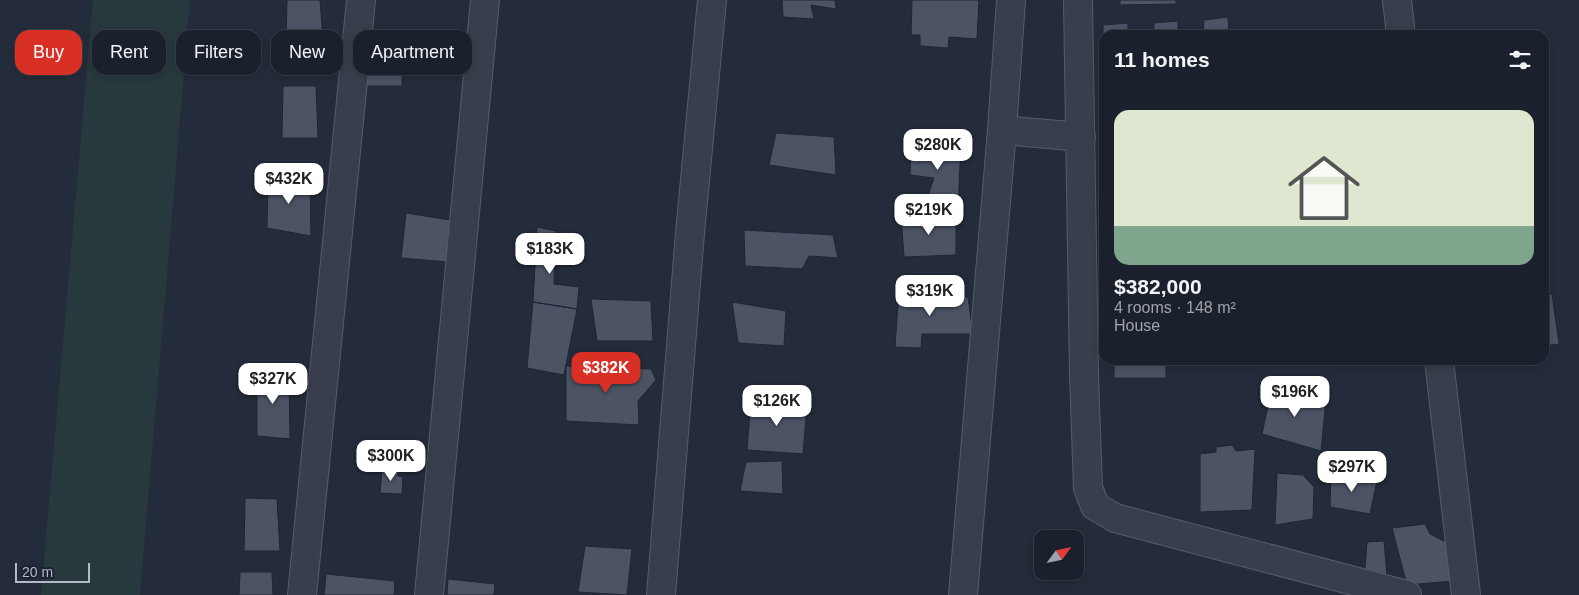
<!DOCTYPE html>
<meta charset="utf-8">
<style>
:root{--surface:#1b212c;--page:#282e38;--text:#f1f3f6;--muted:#a0a3a9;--line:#393e48;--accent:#d93025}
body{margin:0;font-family:Helvetica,sans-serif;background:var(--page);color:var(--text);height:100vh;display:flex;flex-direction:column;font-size:19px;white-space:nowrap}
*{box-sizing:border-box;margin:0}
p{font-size:16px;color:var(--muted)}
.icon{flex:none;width:28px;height:28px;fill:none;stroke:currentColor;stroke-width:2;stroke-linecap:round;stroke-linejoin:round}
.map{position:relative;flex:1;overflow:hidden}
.sheet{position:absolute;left:1099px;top:30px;width:450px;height:335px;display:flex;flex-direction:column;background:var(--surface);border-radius:15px;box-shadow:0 2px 8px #0003,0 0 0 1px var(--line)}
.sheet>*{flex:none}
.top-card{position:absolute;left:15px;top:30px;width:475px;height:45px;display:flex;gap:10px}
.needle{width:32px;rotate:57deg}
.buttons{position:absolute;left:1034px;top:530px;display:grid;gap:10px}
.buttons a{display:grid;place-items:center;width:50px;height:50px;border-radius:10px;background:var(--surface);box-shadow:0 2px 8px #0003,0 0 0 1px var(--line);font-size:25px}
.scale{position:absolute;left:15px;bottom:12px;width:75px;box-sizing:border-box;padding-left:5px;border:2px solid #b4b9c7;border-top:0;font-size:14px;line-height:18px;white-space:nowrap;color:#b4b9c7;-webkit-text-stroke:4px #1d2330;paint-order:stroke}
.price{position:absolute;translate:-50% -42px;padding:0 11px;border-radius:10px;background:#fff;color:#222;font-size:16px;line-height:32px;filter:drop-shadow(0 1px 2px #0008)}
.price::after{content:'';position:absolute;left:50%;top:30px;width:15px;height:11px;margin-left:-8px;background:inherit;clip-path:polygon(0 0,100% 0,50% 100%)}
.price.active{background:var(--accent);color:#fff}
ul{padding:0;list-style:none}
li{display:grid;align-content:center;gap:10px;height:265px;padding:0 15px}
li span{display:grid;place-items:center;height:155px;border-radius:15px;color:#555}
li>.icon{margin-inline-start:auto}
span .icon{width:90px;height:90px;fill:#fffc;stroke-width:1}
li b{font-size:21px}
h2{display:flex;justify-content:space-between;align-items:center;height:60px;padding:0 15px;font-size:21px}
.chip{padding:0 18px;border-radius:15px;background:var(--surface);box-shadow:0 2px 8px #0003,0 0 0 1px var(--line);font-size:18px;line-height:45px}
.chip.active{background:var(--accent);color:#fff}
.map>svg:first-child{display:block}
.green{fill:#27393d}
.building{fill:#4b5365;stroke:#1f2532}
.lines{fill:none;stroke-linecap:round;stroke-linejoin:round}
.minor-casing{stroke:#565c69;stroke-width:30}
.minor{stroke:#383e4b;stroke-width:28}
</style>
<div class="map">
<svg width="1579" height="595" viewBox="0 0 1579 595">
<rect width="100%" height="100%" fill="#242c3b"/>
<path class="green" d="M93,0H190L140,595H41Z"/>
<path class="building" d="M287,0H320L323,38H286Z
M782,0H835L836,9L811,5L814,19L783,17Z
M912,0H979L977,39L949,37L948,48L920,46V35H911Z
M1120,0H1176V4L1120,5Z
M1228,17L1229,35H1203L1204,20Z
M1178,21V35H1154V23Z
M1128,23V35H1104L1103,74V25Z
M367,33L403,36L402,86H365Z
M283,86H316L318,138H282Z
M776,133L834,137L836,175L769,165Z
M911,143L961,146L958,207L926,201L934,178L910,175Z
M268,175L310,182L311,236L267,228Z
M406,213L450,220L448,262L401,258Z
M901,215L956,216V255L904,257Z
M537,227L556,231L554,284L579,287L577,309L533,302Z
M744,230L833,235L838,258L809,256L802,269L745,266Z
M899,289L968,297L973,334H922L921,348L895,347Z
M1552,294L1559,344L1544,346V295Z
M591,299L651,301L653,341H597Z
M533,302L577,309L564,375L527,368Z
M732,302L786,311L784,346L738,343Z
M1114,360H1166V378H1114Z
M566,366L651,369L656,380L638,401L639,425L566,421Z
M257,373H289L290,439L257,436Z
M1272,387L1326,400L1321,451L1262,434Z
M751,399L807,405L803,454L747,450Z
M1232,445L1236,451L1255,449L1252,510L1200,512V454L1216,452V447Z
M782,461L783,494L740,491L746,462Z
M382,468L398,469V476L403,477L402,494L380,493Z
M1331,472L1377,481L1370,514L1330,507Z
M1277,473L1303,475L1314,487L1313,519L1275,525Z
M245,498L277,499L280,551H244Z
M1425,524L1430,534L1446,542L1453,581L1407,585L1392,528Z
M1384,541L1387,575L1365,569L1367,542Z
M585,546L632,549L627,595L578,592Z
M240,572H272L273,595H239Z
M326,574L395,581L394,595H324Z
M448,579L495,584L494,595H447Z"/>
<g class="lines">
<g class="minor-casing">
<path id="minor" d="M1078,0L1084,375L1088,488L1095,506L1115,518L1407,595
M1397,0L1401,35
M1002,130L1081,137
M1439,360L1466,595
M302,595L361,0
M429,595L485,0
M661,595L690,233L712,0
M963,595L1002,130L1011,0"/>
</g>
<use href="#minor" class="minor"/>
</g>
</svg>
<div class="buttons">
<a><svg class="needle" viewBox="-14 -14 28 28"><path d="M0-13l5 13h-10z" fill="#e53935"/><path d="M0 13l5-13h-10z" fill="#a0a3a9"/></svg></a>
</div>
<div class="scale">20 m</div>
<b class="price" style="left:938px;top:171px">$280K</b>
<b class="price" style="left:289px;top:205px">$432K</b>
<b class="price" style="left:929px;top:236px">$219K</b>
<b class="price" style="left:550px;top:275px">$183K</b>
<b class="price" style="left:930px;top:317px">$319K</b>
<b class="price active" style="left:606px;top:394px">$382K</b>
<b class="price" style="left:273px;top:405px">$327K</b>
<b class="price" style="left:1295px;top:418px">$196K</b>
<b class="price" style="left:777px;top:427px">$126K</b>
<b class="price" style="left:391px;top:482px">$300K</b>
<b class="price" style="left:1352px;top:493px">$297K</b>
<div class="top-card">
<a class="chip active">Buy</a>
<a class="chip">Rent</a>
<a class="chip">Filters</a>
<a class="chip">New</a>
<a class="chip">Apartment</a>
</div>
<section class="sheet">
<h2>11 homes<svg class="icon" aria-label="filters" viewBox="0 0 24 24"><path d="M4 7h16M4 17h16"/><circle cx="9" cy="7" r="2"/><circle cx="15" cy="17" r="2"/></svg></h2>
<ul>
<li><span style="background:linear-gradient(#dfe7d0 75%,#7fa58c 0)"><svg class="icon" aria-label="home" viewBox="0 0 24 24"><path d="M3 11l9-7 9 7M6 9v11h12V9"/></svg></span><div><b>$382,000</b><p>4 rooms · 148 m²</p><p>House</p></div></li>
</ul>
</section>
</div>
